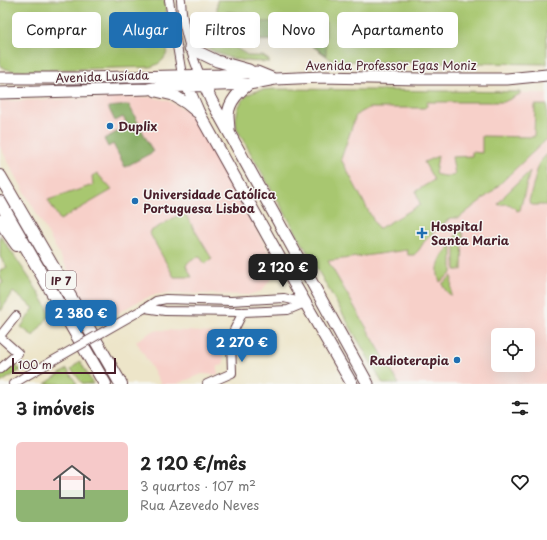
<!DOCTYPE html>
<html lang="pt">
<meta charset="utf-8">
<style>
:root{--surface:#fff;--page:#f2f2f2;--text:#222;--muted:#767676;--line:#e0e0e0;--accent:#1f6fb2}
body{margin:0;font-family:"Playpen Sans",sans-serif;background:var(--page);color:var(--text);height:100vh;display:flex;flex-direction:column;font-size:15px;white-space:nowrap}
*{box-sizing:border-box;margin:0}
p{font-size:13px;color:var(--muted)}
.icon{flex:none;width:22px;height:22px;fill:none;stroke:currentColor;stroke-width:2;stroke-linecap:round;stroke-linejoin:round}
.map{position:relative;height:384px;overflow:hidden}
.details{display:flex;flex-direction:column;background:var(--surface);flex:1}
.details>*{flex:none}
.banner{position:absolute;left:12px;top:12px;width:523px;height:36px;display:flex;gap:8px}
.controls{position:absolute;left:491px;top:328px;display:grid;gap:8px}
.controls a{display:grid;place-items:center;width:44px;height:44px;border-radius:6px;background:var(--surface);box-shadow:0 4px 16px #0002;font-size:20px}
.scale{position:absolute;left:12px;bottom:10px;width:104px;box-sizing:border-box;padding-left:4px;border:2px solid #4a1f2b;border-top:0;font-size:11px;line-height:14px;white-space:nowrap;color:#4a1f2b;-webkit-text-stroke:3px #f6f6f2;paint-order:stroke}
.price{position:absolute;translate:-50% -34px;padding:0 9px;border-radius:8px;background:var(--accent);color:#fff;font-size:13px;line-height:26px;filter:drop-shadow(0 1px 2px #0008)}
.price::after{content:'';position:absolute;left:50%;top:24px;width:12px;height:9px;margin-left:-6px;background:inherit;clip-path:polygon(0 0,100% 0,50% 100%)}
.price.selected{background:#222;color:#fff}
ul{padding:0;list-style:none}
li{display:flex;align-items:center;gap:12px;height:100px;padding:0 16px}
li+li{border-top:1px solid var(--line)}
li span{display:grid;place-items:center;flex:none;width:112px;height:80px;border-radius:6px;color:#555}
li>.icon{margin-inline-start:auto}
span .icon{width:48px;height:48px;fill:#fffc;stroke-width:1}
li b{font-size:17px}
h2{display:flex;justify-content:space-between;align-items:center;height:48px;padding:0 16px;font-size:17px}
.pill{padding:0 14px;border-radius:6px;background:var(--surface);box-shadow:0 4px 16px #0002;font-size:14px;line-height:36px}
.pill.selected{background:var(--accent);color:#fff}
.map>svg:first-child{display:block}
.built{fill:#f7d0c9;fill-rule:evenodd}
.green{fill:#a8c76f;stroke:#79734d}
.forest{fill:#86ac62;stroke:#686646}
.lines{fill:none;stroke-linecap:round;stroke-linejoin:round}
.minor-casing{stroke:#623d43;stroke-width:10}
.major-casing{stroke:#623d43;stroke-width:13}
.highway-casing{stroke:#623d43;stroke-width:14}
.minor{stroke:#fff;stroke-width:8}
.major{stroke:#fff;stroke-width:11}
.highway{stroke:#fff;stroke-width:12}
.minor-bridge-casing{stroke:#623d43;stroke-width:10;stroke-linecap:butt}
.minor-bridge{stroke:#fff;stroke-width:8}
.poi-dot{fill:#1f6fb2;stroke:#f6f6f2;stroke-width:1.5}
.labels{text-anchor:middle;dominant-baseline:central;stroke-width:3;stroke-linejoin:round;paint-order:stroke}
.shield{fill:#f6f6f2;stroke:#7e6067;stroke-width:1}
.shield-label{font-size:11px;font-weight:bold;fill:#4a1f2b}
.street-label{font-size:12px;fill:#4a1f2b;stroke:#f6f6f2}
.poi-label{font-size:12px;font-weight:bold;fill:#4a1f2b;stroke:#f6f6f2;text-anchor:start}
</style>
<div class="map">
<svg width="547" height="384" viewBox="0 0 547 384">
<rect width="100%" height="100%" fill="#f6f6f2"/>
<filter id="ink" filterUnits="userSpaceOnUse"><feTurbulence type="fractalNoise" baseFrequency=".025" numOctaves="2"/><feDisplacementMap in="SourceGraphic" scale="8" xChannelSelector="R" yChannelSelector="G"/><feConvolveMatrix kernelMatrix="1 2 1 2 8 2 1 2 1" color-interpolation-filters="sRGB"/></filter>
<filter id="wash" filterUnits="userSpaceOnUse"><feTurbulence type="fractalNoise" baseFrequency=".012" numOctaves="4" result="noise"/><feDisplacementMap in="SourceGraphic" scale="16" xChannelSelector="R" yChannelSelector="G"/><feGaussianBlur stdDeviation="0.9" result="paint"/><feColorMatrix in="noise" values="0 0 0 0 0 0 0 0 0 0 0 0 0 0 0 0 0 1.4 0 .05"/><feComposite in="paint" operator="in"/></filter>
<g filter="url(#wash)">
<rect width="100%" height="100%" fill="#ede5c9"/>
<path class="built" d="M291,89L547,93V384H383L238,131L236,127L237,113L240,105L244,97L250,93L258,90ZM498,335H528V365H498Z
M151,97L167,100L193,114L271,256L274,274L262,291L248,295L169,293L154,295L135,303L98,325L0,147V101Z
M159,330L187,331L223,334L222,345L224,362L221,366H218V375L202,374L177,384H161L136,341L151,332Z"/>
<path class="green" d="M0,0H164L166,5C166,14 167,23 168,31C169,48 169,62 150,67L13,71L6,69L0,66Z
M217,0H547V64L333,61L304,40L249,41L230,28L217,25Z
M192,27H193L212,33L249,56H263L269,60V62C240,62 204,57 192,27Z
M291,89L520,92V94L504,102H427V106L424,108H369L356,115L341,159L378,229L420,205L416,191L434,180L424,162L438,156L435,174C442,176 448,177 455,175L452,157L472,156V152L482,153V136L534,137L535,105H547V139L511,173L493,191L459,218H450L447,221L434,232L424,242L419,250L414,255H408L407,250L328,261L399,384H383L238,131C235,124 236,117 238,109C246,85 270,90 291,89Z
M547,154V205H533L530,204L529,201L539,163Z
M530,171L520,210L517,211C511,204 509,203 499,205L498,204L506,194Z
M97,173L112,190L60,220L48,200L93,185L92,176Z
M184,212L212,259L205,264L200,257C193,258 189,260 186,266L192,277H174L149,232Z
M461,231L463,235L462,270H455V236Z
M0,235L32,282L51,314L33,336L21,327L34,308L13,292L1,311L0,310V284L3,283L0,276V270L7,267L0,257Z
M452,245V273L440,282C434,268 441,254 452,245Z
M452,276L451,296L446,291L442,284Z
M80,361L93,384H83L71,369Z
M14,365L21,370L0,383V377Z
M67,369L77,384H45Z"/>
<path class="forest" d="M226,12L248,13L260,22H326V55L304,40H249L227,26Z
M129,105L153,152L125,167L113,144L108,147L104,139L128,126L123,117L115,121L108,107Z"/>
</g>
<g filter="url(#ink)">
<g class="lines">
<g class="minor-casing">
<path id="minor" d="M169,0L181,69L183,76
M181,0C182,26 190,51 200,75
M145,308L156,301L166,299L231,301L284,298L305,303
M145,308L165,311L243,312L288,310L305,303
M0,336L16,316
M0,337L18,353L0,369
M13,384L26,376
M207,384L232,373L231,340L234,330L243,312"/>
</g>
<g class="major-casing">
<path id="major" d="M190,48L217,61L249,70
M200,75L211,100L368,384
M183,76L199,113L295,285L352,384
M0,78H83L220,75L257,72L274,79
M156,91L173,95L186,103L197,112
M0,93L148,89L160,87L249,84L275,79L321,77L419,79H507L547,75
M229,131C229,126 228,120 228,115C229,101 239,92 249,84"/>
</g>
<g class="highway-casing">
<path id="highway" d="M0,176L121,384
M0,202L105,384
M0,221L17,245"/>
</g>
<use href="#minor" class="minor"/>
<use href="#major" class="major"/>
<use href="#highway" class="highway"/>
<g class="minor-bridge-casing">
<path id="minor-bridge" d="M26,376L145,308"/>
</g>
<use href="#minor-bridge" class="minor-bridge"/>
</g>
</g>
<g class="poi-dot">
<circle cx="110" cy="126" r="4"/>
<circle cx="135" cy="201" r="4"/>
<path d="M420 227h4v4h4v4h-4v4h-4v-4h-4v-4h4z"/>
<circle cx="457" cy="360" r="4"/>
</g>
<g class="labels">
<rect class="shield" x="46" y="271" width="30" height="18" rx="3"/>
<g class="shield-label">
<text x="61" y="280">IP 7</text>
</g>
<g class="street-label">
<text x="391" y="65">Avenida Professor Egas Moniz</text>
<text transform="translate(102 76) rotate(-2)">Avenida Lusíada</text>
</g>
<g class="poi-label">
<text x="118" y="126">Duplix</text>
<text x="143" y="194">Universidade Católica<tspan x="143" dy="14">Portuguesa Lisboa</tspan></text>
<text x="431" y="226">Hospital<tspan x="431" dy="14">Santa Maria</tspan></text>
<text x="449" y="360" text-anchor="end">Radioterapia</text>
</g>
</g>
</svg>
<div class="controls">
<a><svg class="icon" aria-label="locate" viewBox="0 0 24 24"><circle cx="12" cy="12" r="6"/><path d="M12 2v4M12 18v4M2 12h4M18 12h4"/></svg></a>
</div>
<div class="scale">100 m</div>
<b class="price selected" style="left:283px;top:288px">2 120 €</b>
<b class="price" style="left:81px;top:334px">2 380 €</b>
<b class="price" style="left:242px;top:363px">2 270 €</b>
<div class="banner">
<a class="pill">Comprar</a>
<a class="pill selected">Alugar</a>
<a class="pill">Filtros</a>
<a class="pill">Novo</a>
<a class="pill">Apartamento</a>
</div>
</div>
<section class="details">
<h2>3 imóveis<svg class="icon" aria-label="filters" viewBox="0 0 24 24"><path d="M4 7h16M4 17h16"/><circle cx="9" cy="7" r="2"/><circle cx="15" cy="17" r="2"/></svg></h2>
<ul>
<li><span style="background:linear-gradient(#f6c9c9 60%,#8fb573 0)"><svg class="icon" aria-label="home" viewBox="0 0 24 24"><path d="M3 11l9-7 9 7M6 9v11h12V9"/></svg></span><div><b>2 120 €/mês</b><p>3 quartos · 107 m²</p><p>Rua Azevedo Neves</p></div><svg class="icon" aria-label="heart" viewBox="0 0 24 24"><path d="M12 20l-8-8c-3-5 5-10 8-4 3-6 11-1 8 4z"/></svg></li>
</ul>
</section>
